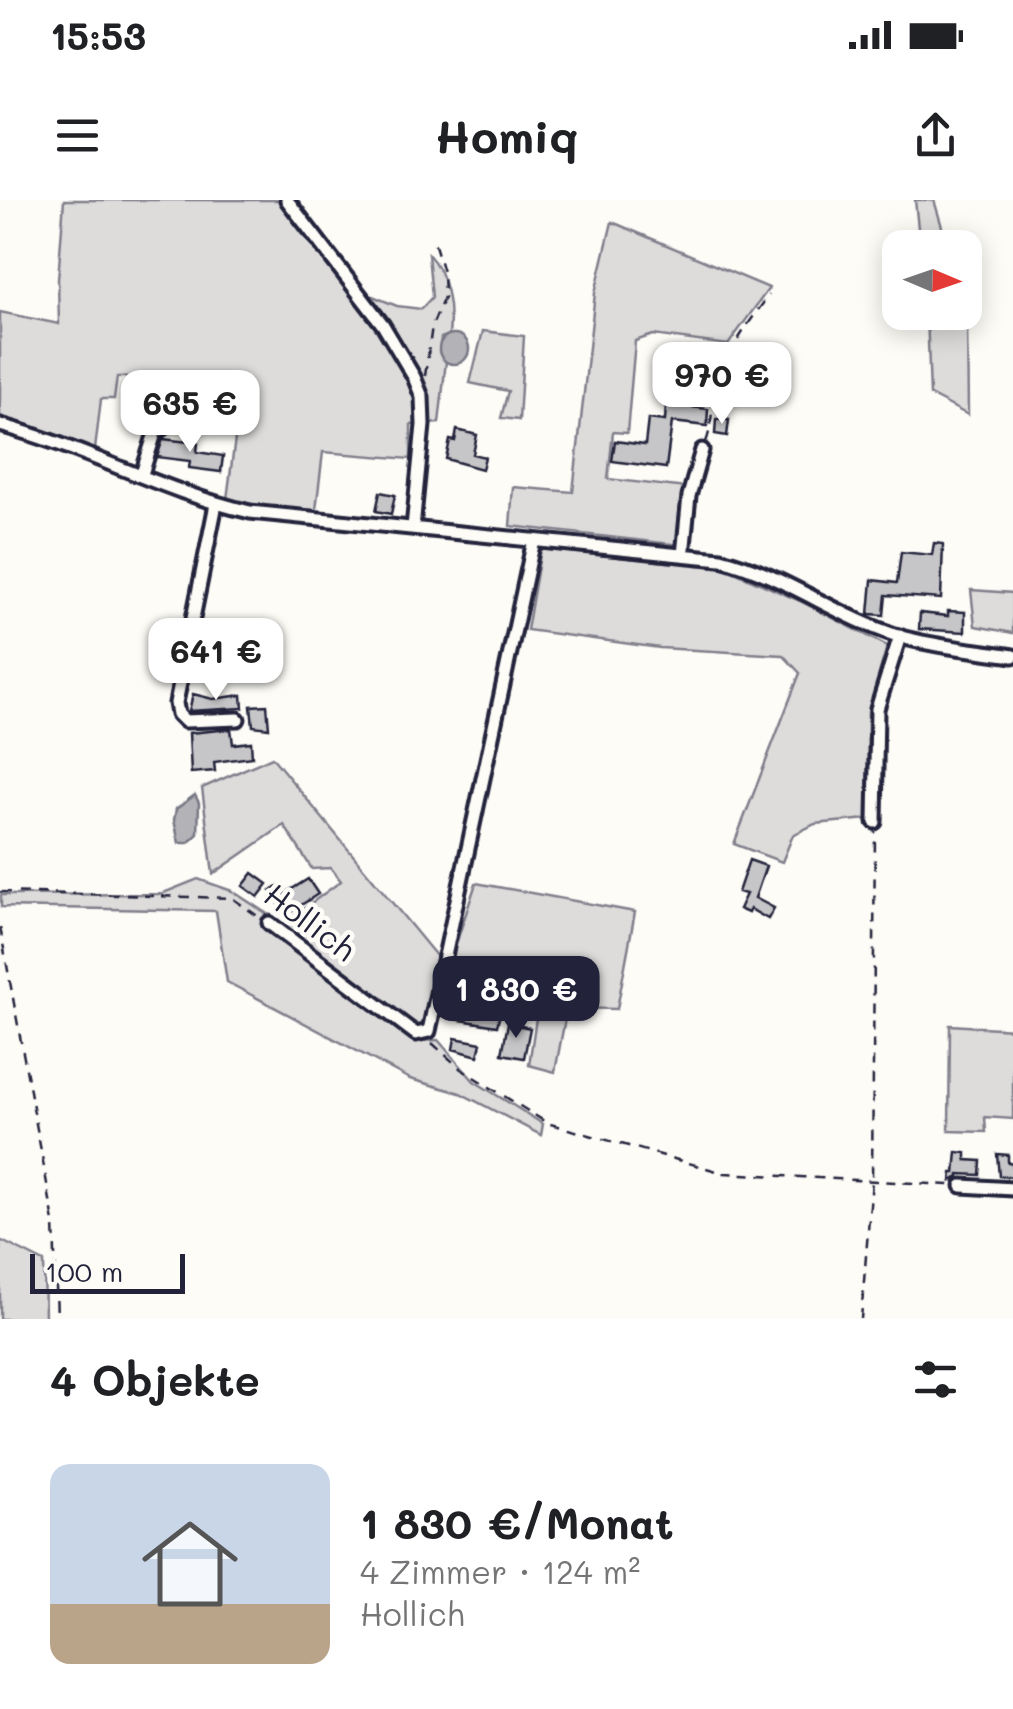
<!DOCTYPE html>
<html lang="de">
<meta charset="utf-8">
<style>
:root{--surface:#fff;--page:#f2f2f2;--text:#202124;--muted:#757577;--line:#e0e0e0;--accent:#22223b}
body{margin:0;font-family:Mali,sans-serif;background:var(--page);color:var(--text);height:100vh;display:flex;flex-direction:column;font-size:38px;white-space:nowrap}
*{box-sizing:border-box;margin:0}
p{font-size:32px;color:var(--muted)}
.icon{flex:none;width:55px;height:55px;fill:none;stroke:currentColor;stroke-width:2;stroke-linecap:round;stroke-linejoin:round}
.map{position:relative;height:1119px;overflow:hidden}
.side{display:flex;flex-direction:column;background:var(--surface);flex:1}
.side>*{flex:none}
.needle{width:65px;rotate:92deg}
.buttons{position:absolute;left:882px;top:30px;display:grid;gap:20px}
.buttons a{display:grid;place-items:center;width:100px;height:100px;border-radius:20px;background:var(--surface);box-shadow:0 5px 25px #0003;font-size:50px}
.scale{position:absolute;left:30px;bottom:25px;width:155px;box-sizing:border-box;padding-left:10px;border:5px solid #22223b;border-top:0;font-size:28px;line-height:35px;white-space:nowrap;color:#22223b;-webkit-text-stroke:8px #fdfcf7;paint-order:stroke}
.price{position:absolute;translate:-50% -85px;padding:0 22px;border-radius:20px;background:#fff;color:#222;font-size:32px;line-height:65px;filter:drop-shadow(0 2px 5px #0008)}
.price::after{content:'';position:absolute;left:50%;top:60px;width:30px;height:22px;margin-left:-15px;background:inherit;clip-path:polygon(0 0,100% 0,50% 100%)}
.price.active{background:var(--accent);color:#fff}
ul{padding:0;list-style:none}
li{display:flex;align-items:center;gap:30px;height:250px;padding:0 50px}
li+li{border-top:2px solid var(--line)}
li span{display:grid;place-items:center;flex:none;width:280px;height:200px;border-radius:20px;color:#555}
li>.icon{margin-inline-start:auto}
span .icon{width:120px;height:120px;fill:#fffc;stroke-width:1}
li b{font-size:42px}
h2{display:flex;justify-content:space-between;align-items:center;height:120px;padding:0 50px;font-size:42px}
.status{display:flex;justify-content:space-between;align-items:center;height:70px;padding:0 50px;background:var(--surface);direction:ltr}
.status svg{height:28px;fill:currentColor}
header{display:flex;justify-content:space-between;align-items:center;height:130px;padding:0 50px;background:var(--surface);font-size:45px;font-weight:700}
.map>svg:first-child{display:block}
.green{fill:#dddcdb;stroke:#807f8b;stroke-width:2.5}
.water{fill:#b2b2b7;stroke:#787885;stroke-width:2.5}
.building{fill:#c6c6c8;stroke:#22223b;stroke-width:2.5}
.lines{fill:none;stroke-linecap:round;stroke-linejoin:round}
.minor-casing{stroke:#22223b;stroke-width:19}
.path{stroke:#22223b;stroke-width:2.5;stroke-dasharray:10 8;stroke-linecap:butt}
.minor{stroke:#fdfcf7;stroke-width:11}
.labels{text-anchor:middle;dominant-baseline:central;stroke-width:9;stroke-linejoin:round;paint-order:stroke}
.street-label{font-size:32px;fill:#22223b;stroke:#fdfcf7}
</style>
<div class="status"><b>15:53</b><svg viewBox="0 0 49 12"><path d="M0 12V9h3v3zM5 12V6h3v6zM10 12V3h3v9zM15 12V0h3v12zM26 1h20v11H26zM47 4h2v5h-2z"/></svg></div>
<header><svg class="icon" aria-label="menu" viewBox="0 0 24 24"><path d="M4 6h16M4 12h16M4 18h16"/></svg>Homiq<svg class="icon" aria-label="share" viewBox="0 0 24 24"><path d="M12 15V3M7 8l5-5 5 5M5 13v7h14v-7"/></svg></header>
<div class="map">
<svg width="1013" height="1119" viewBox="0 0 1013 1119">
<rect width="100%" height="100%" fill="#fdfcf7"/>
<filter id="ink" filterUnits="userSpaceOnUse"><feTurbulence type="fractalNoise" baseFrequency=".01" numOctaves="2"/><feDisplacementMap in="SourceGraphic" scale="20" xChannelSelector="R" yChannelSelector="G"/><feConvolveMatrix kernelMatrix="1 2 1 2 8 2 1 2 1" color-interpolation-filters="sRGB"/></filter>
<g filter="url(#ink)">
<path class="green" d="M64,0H298L365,93L397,106L421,109L432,97L428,54C447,74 452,108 449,135L441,138L439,152L446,161L439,223L411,225V259L323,252L316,310L266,307L227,299L238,216L219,213L221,187L158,177H117L114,199H101L95,250L0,216V112L59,124L58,80Z
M915,0H934L948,47H920Z
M612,22L769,88L728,145L653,135L635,141L627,233L613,232L608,279L687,288L681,345L510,326L513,287L573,292L595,93Z
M965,109L967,118L968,215L930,195L927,113L965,112Z
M483,131L524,136L519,220L501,218L508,191L470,183Z
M541,349L725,368L800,401L887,446L868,512L867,619L815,624L793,635L782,662L734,644L800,473L783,455L660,448L527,430Z
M971,390L1013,393V433L975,426Z
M272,557L442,763L430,823L422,831L367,795L373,811L417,841L438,840L474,881L543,924L541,935L460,893L410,879L227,782L216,711L1,707V695L161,694L198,679L232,691L283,724L341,681L331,668L312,669L284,625L213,674L202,588Z
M476,683L635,712L617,809L567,808L555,872L529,865L536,818L497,809L502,775L449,765Z
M950,825L1013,829V919L985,917L986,932L949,931Z
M0,1040L44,1062L45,1119H0Z"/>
<path class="water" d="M439 149a15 15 0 1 1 30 0a15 15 0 1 1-30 0Z
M195,595L199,603L198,634L188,643H179L174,620L176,609Z"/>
<path class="building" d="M162,187L208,194L207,200L215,201L213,220L172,211L163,212L161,218L149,226L131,223L134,196L161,199Z
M666,204L708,209L707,226L672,222L666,268L612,261L615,241L645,245L648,219L665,221Z
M716,219L729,220L727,236L715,234Z
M457,230L477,235L473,254L485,257L482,269L446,259L450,240L455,241Z
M163,239L198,243L197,252L223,256L221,272L189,268L190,261L157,257Z
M380,292L395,295L391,314L376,311Z
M934,343L943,344L941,399L886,395L884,415L869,414L872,380L897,383L901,352L932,355Z
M948,411L965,412V432L919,429L920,413L948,416Z
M193,494L213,499L242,495L243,508L189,511Z
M267,505L269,528L253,526L251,506Z
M231,529L233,544L251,542L252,557L214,562L215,571L191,573L189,533Z
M749,660L766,666L755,698L774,708L768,719L750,709L748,713L739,709L746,694L738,692Z
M253,673L268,684L258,697L243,686Z
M308,679L318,694L286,715L271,691L279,686L284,694Z
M456,779L477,783L473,803L486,806L485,811L500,814L497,826L448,818Z
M508,823L530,828L524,858L502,854Z
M455,838L481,843L478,856L453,849Z
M957,952L966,953V960L981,961L980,975L959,974V977L951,981L952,973H955Z
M997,954L1008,955V963L1013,964V977L999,976Z"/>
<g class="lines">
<g class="minor-casing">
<path id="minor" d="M287,0L383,125L414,177L422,197L423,225L413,328
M0,225C85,248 164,292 250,312L721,359C784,375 836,416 898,436C935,447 976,450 1013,456
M142,274L155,233L170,223
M216,304L176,503L178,514L185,521L238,519
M683,355L689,296L702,250
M875,622L877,509L900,436
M269,723L416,834L429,831L534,340
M962,986L1013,989"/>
</g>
<path class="path" d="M425,176L432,126L444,97L443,72L433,38
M706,242C712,227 711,211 715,194C724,155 746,127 769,95
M0,692L232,698L259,717
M0,727L54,1022L57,1119
M432,843L461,869L547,923L724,973L951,985
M861,1119L872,980L875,631"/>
<use href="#minor" class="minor"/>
</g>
</g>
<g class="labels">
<g class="street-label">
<text transform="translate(311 721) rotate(37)">Hollich</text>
</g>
</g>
</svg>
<div class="buttons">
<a><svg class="needle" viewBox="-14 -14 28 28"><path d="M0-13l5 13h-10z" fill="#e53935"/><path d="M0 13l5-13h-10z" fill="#757577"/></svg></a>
</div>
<div class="scale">100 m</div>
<b class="price" style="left:722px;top:227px">970 €</b>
<b class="price" style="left:190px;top:255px">635 €</b>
<b class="price" style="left:216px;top:503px">641 €</b>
<b class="price active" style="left:516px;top:841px">1 830 €</b>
</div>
<section class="side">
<h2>4 Objekte<svg class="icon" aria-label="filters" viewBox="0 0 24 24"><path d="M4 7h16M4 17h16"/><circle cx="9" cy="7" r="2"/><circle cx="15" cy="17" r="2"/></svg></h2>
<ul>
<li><span style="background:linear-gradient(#c9d6e8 70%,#b9a48a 0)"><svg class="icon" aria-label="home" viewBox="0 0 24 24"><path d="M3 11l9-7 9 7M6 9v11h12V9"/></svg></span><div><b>1 830 €/Monat</b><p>4 Zimmer · 124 m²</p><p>Hollich</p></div></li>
</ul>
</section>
